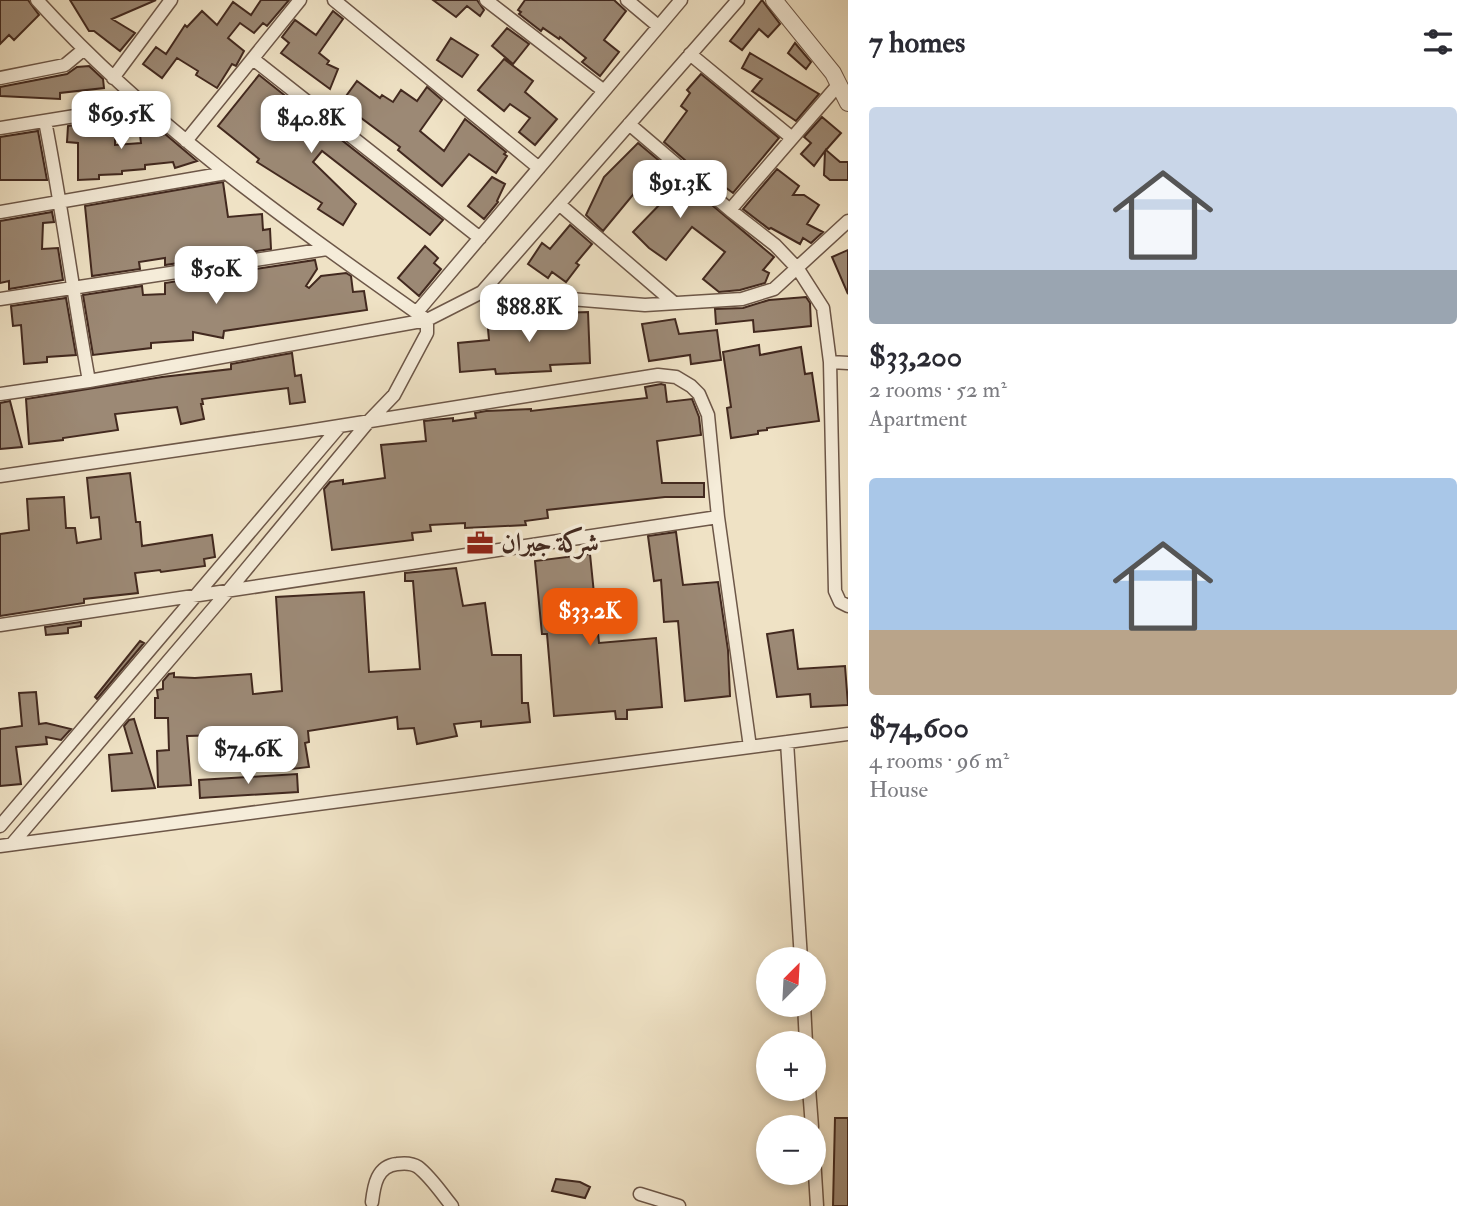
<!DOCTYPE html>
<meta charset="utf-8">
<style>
:root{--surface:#fff;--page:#f7f7f7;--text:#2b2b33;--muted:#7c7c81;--accent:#ea580c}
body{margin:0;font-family:"IM FELL Double Pica",Amiri,serif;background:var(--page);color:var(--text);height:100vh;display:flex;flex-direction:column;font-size:26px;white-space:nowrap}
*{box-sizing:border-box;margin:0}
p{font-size:23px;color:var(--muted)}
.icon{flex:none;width:38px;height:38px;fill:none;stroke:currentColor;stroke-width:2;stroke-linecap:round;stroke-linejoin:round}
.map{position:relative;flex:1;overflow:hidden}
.panel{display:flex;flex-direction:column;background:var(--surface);width:630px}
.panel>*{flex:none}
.needle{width:46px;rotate:24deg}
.fabs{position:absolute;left:756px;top:947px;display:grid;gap:14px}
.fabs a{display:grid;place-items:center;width:70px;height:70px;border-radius:50%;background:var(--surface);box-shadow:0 4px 10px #0003;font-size:35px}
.price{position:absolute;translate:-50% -60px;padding:0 16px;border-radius:14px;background:#fff;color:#222;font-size:23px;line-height:46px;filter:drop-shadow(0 2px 4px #0008)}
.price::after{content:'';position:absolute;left:50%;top:42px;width:21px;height:16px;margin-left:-10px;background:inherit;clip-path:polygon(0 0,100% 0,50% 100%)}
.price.active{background:var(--accent);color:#fff}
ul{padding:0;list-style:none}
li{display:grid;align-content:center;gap:14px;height:371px;padding:0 21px}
li span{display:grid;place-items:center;height:217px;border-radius:7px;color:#555}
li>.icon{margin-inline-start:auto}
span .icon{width:126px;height:126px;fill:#fffc;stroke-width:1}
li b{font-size:30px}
h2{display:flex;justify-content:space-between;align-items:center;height:84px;padding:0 21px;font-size:30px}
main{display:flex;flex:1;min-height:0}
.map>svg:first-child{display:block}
.building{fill:#9c8975;stroke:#42291f;stroke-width:2}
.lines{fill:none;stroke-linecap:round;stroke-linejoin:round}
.minor-casing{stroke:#6d5748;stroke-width:15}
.tertiary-casing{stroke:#6d5748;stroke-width:18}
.minor{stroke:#f5ecd9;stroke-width:12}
.tertiary{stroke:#f5ecd9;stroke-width:16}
.labels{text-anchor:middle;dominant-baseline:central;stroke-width:7;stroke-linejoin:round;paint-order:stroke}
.poi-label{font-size:26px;font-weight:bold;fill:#42291f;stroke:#f5ecd9;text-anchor:start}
</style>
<main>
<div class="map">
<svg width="848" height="1206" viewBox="0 0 848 1206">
<rect width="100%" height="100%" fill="#efe2c5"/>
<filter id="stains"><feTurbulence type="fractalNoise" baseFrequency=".00286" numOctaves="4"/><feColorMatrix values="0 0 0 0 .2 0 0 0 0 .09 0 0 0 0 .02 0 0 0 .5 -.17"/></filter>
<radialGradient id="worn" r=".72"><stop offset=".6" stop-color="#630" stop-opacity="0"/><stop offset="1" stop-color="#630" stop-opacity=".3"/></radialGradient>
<path class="building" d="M0,0H28L39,15L14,40L9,35L0,44Z
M70,0H156L112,19L135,33L120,51L94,31H89Z
M261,0H289L267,26L263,23L254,33L240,23L228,38L244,51L237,64L236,66L232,64L217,88L196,75L198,71L177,58L162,78L143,64L156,47L166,54L185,25L187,27L202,11L217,25L233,2L251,15Z
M433,0H477L484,10L480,16L467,6L456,17Z
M525,0H614L626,11L604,40L619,52L600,76L582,62L586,58L560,37L559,39L543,28L541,31L519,14L521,12L518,10Z
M762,0L780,24L768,37L759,29L742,50L730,41Z
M333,11L343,19L319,53L329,61L327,64L338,69L330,89L281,53L289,43L282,37L295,20L316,35Z
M507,28L529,44L513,64L492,46Z
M451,38L478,55L462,77L437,60Z
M795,43L811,62L806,69L788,53Z
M750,53L819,94L796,121L752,91L762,79L742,68Z
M504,59L533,81L525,92L557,119L535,145L519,132L530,118L510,104L504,111L478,90Z
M89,66L103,79L104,88L60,93V99L0,96V87L67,74L77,67Z
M701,74L779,138L733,193L718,182L715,186L664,142L687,111L681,106L690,93L687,90Z
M259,75L317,121L309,142L312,144L325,127L443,220L430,235L322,151L313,162L356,204L343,225L318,209L322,203L257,162L259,159L218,126Z
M357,81L380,98L382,95L393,102L401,90L417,101L427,87L442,100L420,131L444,151L465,119L506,152L504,154L507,156L496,173L469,154L442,186L398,150L400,147L341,103Z
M822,117L841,133L826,150L840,162H848V180H830L824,175L825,151L814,166L801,154L811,143L804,137Z
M115,118V145L141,143L140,135L159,133L160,136L165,134L197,161L175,168L173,162L145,165V169L122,171V174L99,175V179L78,180V143L67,142L68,126L92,122L97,125L100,121Z
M38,131L47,180H0V137Z
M638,143L774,257L763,270L769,273L765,283L740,290L719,292L703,279L725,252L692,227L666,260L649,248L633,232L665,199L641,185L603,231L586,215L604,177Z
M777,169L799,186L793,195H804L819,205L807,224L823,232L811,243L803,238L800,244L771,228L769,229L743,209Z
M492,177L505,184L497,201L498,202L484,219L468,206Z
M223,182L228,217L262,214L263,230L270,229L271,249L165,265V258L139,262L140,269L92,276L85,206Z
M52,212L54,222L43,223L42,249L58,248L63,280L9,289V281L0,283V221Z
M570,225L592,244L576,263L579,265L566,282L552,272L548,278L528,264L542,243L550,249Z
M425,246L438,258L434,263L441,269L419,296L398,278Z
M848,250V294L832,257Z
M315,260L317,269L306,286L309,288L321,276L346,273L351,276L353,292L364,291L367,310L224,331L223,338L193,332V340L151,343V348L93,355L83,295L142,286L143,295L165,294V283Z
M806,297L810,303L811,326L754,332L753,320L716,324L715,309L743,308L769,300Z
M66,298L76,355L47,357V362L24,364L21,325L13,326L11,306Z
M588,312L590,363L550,365L551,371L496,374L495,369L460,372L458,343L489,340L487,318L543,316L557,315V313Z
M675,319L679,334L717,330L721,360L691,364L690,355L649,361L642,324Z
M759,345L760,355L801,347L805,374L812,373L819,421L767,428V430L758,431V434L731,438L727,408L731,407L723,352Z
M292,353L295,376L301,375L305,402L290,404L288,388L202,399L203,404H201L204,419L181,424L177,407L115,414L118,430L63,438V440L29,444L26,399L162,377L231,369V364Z
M661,384L665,385L667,402L692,399L699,417L701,435L657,441L662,483H704V497H665L547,510L548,518L525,521L526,525L465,528V523L430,525L431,531L412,533L413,540L332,550L324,489L330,482L343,480V484L385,478L381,445L426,441L424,421L453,418V421L476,418L475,413L486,411L531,409V411L647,398L645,387Z
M10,401L22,447L0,449V403Z
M130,473L136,522H140L142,546L212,535L215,557L204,559L205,566L161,572L160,570L135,573L138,593L84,599V603L0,616V534L29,530L27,499L64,497L66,528H75L77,543L101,539L99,517L91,518L87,478Z
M676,532L683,585L718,582L728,650L730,696L685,701L678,621L664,622L661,580L654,581L648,536Z
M590,554L599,643L656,638L662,707L627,710V719H616L615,711L554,716L547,634H542L535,561Z
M456,568L463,606L485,603L492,655H521L522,703H528L530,722L481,727V721L454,724L457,736L417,744L414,728L398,729L397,717L308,731L309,742L305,743L309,767L292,769L289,745L227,751L225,735L187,736L191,785L158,787L157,751L169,750L168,718H155V698H158L157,690L163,689V681L169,674L174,673V677L195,678L251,674L253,694L282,691L276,597L364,592L369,672L420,669L413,581H405V573Z
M81,622V626L68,628V633L46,635L45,627Z
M793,630L798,669L845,666L848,705L811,707L810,694L777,697L767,634Z
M140,641L144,643L97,699L95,697Z
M36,692L39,724L46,723L71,729L61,740L46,737L47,744L16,747L21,784L0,786V729L22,726L19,693Z
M134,719L155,788L112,791L109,755L132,753L124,726L129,720Z
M297,774L298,792L200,798L199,780Z
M835,1118H848V1206H833Z
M556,1179L580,1182L590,1187L585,1198L552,1191Z"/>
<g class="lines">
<g class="minor-casing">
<path id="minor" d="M37,0C150,125 290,223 427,320
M334,0L539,168
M486,0L604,91
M627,0L658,26
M690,54L792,138
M253,59L480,238
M0,78L65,65L83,50
M113,78L171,0
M45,121C62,207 73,294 89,381
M629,124L730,210L775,245L798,269L823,308L830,362L835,591L840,602L848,606
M0,128L143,105
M186,141L300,0
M559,204L673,302
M730,210L839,84
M0,212L226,173
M482,292L645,305L742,299L774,289L848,221
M0,299L327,249
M417,312L681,0
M830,362L848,363
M0,394L89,381L427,320L482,292L738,0
M0,476L302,432L658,375L676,377L691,386L699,394L708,415L718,517L750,747
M0,625L718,517
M787,742L801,959
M0,826L340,426
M12,844L229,590L369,421L394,395L427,333V320
M0,846L848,734
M804,1004L806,1043
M809,1088L812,1127
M814,1157L817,1206
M640,1194L679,1206
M372,1202C374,1185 377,1166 397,1164C404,1163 412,1163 418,1167C431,1177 442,1194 452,1206"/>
</g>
<g class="tertiary-casing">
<path id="tertiary" d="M774,0L833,73L848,103"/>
</g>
<use href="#minor" class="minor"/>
<use href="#tertiary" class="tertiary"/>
</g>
<defs>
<g id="office-bare" transform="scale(2.1)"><path d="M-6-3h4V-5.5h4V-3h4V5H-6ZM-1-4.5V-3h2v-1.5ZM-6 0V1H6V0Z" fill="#8f2418" stroke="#f5ecd9" stroke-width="2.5" paint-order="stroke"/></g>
</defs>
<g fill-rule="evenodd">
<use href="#office-bare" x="480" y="543"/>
</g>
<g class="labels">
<g class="poi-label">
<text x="501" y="543">شركة جيران</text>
</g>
</g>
<rect width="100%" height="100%" filter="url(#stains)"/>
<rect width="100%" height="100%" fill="url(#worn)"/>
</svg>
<div class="fabs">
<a><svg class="needle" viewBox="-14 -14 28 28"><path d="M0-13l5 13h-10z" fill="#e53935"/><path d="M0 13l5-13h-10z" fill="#7c7c81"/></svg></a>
<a>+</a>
<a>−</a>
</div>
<b class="price" style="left:121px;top:151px">$69.5K</b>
<b class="price" style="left:311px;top:155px">$40.8K</b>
<b class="price" style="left:680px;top:220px">$91.3K</b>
<b class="price" style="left:216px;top:306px">$50K</b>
<b class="price" style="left:529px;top:344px">$88.8K</b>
<b class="price active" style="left:590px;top:648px">$33.2K</b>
<b class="price" style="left:248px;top:786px">$74.6K</b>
</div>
<section class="panel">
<h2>7 homes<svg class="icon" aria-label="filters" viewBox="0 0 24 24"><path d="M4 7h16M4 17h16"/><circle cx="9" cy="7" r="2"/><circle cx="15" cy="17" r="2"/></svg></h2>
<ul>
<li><span style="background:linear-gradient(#c9d6e8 75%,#9aa5b1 0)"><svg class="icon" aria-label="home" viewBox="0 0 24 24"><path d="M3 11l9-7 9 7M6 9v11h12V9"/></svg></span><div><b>$33,200</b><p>2 rooms · 52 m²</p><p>Apartment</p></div></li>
<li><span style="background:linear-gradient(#a9c7e8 70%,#b9a48a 0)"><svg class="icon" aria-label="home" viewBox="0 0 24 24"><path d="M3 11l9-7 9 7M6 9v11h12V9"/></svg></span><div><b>$74,600</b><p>4 rooms · 96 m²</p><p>House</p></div></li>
</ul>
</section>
</main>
